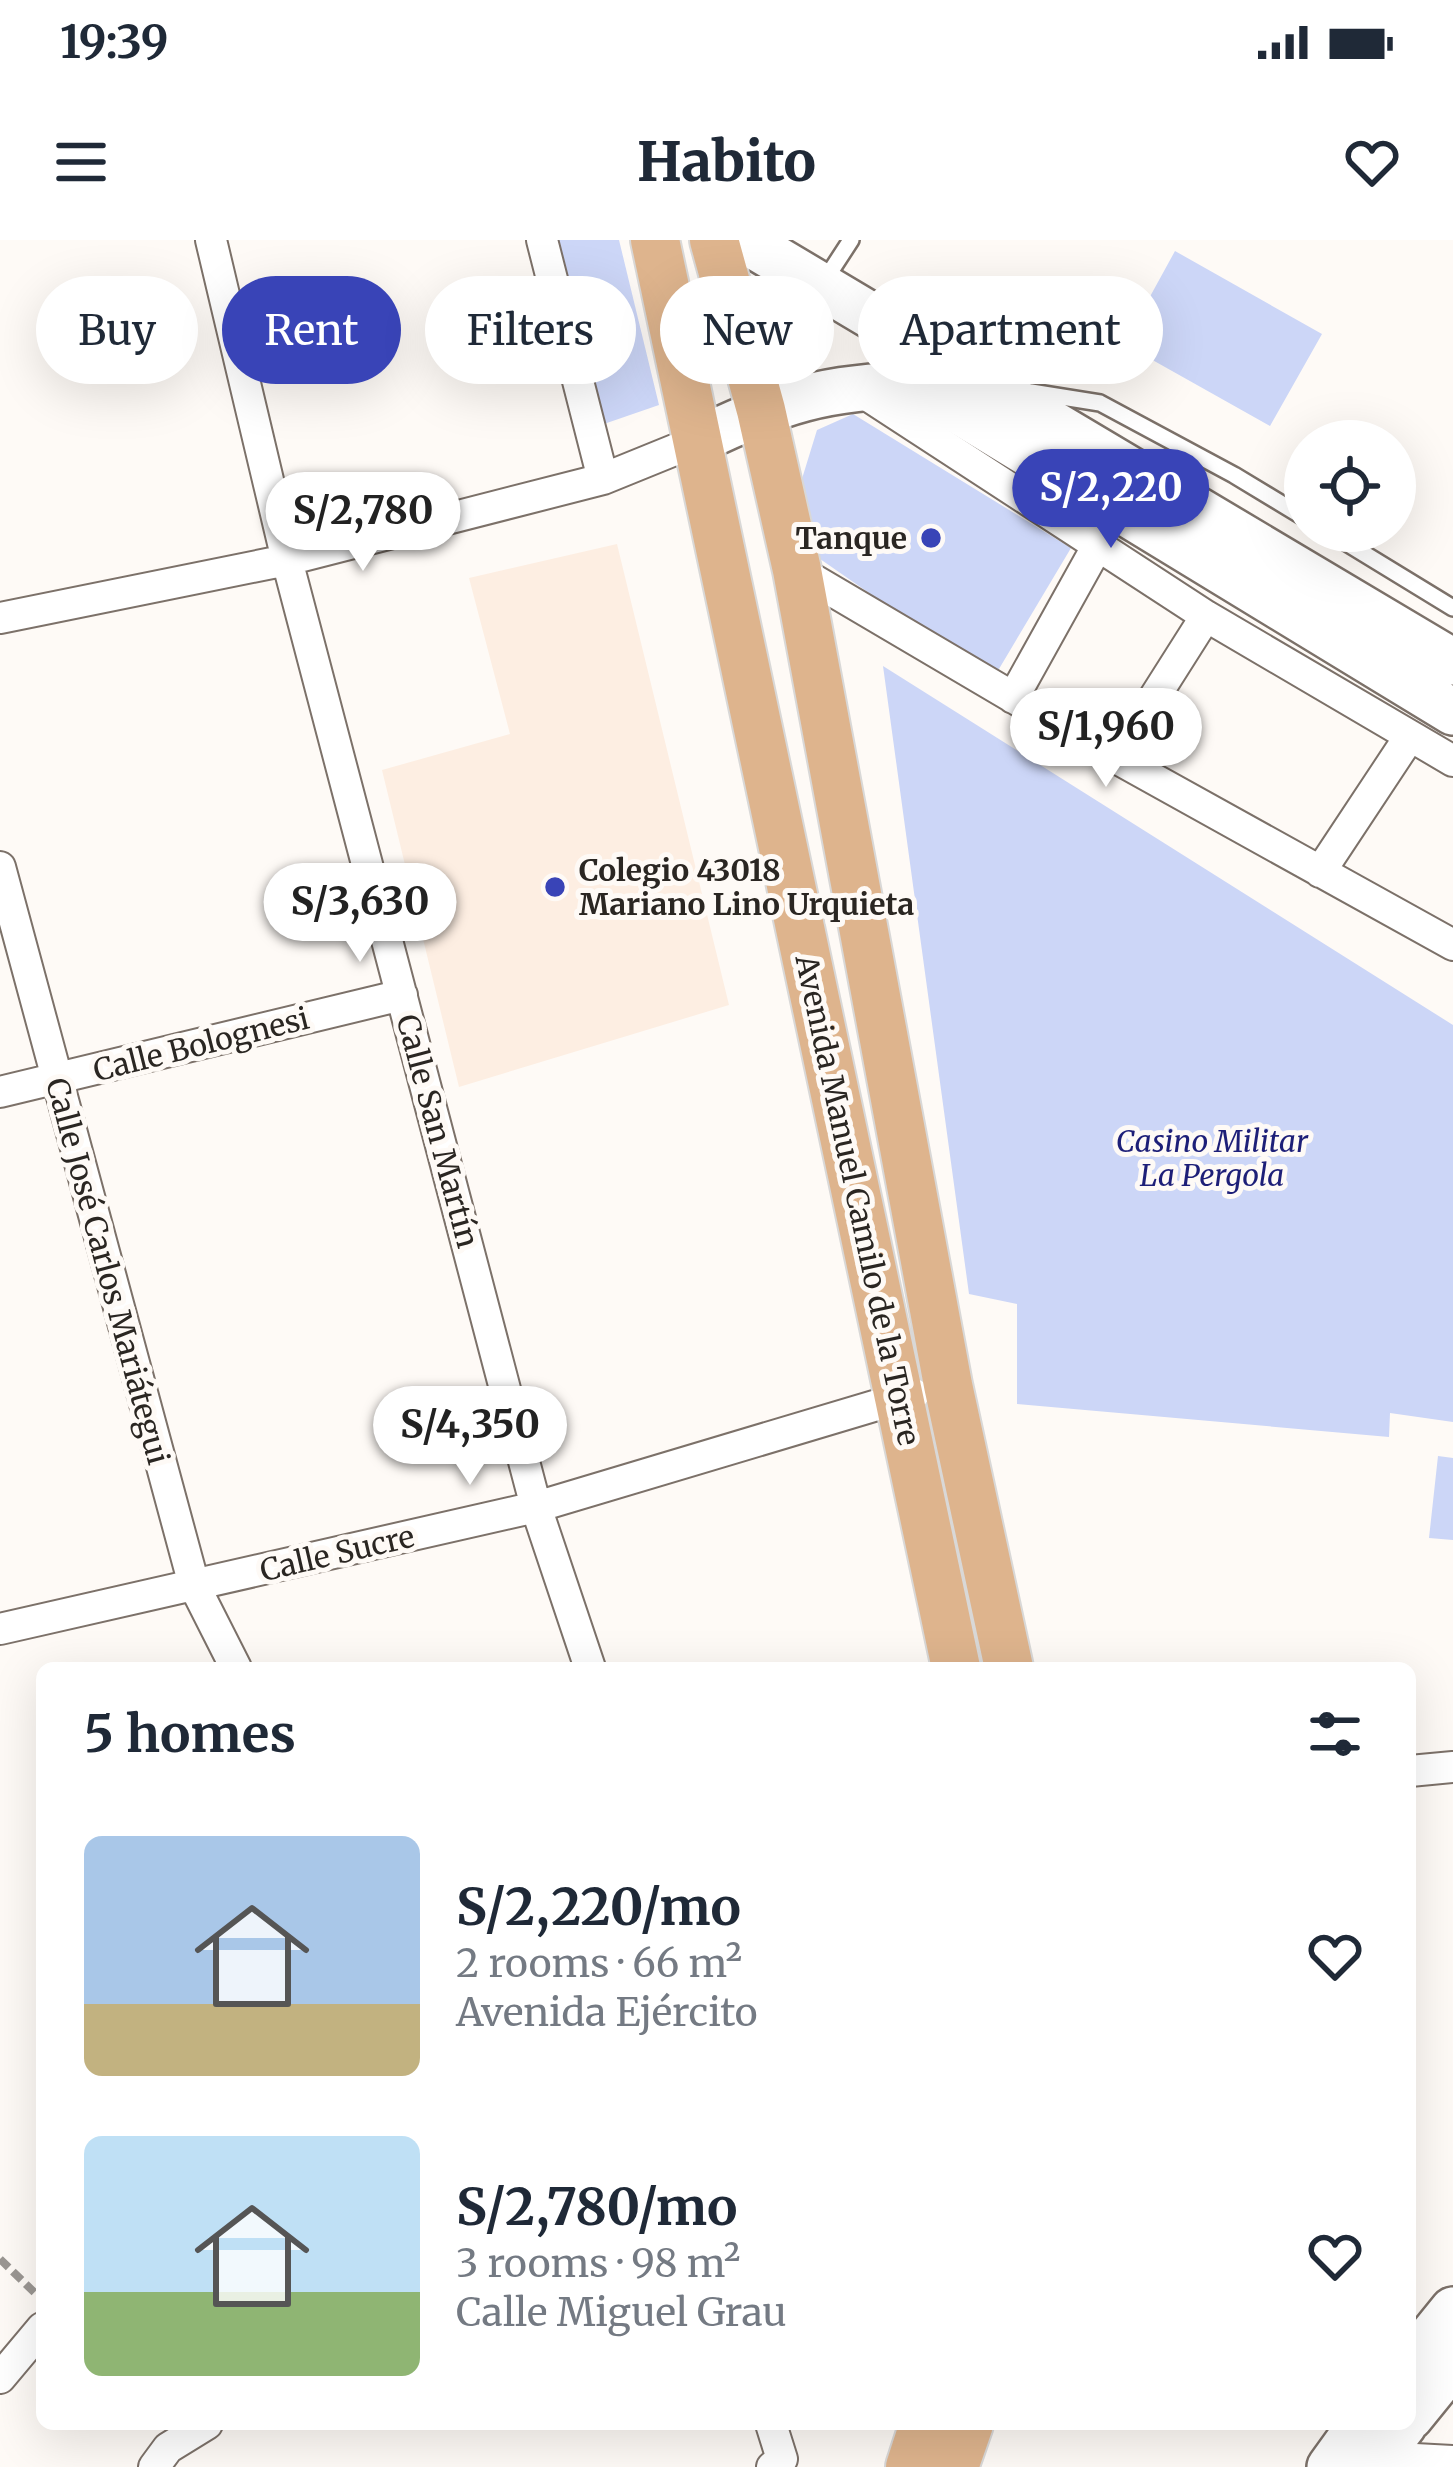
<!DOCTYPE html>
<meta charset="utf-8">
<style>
:root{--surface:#fff;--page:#f2f2f3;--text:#1f2937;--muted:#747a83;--accent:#3944b7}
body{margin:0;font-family:Merriweather,serif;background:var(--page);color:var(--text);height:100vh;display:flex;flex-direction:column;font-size:45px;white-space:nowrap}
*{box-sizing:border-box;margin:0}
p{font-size:39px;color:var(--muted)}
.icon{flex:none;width:66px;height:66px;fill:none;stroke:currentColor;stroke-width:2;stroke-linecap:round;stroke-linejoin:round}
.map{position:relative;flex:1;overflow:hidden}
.side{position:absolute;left:36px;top:1422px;width:1380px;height:768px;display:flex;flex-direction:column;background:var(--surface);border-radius:18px;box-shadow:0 12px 48px #0002}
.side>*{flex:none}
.banner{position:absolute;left:36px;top:36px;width:1383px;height:108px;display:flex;gap:24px}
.buttons{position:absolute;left:1284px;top:180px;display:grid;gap:24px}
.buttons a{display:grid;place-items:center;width:132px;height:132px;border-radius:50%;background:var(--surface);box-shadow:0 12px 48px #0002;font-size:60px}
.price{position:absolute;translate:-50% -102px;padding:0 27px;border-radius:42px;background:#fff;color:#222;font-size:39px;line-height:78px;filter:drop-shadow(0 3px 6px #0008)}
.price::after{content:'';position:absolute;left:50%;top:72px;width:36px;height:27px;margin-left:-18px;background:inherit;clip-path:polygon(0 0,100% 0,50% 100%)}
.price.current{background:var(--accent);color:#fff}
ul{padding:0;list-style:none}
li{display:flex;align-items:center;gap:36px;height:300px;padding:0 48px}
li span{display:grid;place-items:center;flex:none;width:336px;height:240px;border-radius:18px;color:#555}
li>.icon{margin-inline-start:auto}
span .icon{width:144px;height:144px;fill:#fffc;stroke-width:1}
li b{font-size:51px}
h2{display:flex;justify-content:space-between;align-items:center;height:144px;padding:0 48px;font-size:51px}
.pill{padding:0 42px;border-radius:54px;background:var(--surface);box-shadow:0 12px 48px #0002;font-size:42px;line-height:108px}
.pill.current{background:var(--accent);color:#fff}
.status{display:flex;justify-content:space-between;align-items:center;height:84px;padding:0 60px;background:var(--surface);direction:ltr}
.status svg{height:33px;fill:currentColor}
header{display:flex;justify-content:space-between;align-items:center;height:156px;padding:0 48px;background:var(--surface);font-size:54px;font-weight:800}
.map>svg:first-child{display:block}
.built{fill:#fdeee2}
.green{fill:#ccd6f7}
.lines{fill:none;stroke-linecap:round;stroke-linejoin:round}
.service-casing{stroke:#7c7169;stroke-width:20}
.minor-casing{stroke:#7c7169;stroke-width:34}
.secondary-casing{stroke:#7c7169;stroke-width:50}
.primary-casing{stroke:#d9d8d7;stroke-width:52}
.path{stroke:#9b9793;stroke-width:8;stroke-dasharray:12 6;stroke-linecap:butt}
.service{stroke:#fff;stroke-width:15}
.minor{stroke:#fff;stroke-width:30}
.secondary{stroke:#fff;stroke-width:45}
.primary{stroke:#deb48d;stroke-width:48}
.poi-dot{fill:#3944b7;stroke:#fefaf6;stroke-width:4.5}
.labels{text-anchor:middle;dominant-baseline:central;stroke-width:10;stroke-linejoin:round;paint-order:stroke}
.poi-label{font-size:30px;font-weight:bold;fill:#2a2622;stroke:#fefaf6;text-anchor:end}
.street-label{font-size:30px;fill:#2a2622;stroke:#fefaf6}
.park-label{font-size:30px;font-style:italic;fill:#1d1f78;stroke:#fefaf6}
</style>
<div class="status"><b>19:39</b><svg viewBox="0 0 49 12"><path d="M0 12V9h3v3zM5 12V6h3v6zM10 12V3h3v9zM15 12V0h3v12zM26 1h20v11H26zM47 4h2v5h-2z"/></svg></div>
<header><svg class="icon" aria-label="menu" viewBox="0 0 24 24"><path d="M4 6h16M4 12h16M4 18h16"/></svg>Habito<svg class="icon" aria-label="heart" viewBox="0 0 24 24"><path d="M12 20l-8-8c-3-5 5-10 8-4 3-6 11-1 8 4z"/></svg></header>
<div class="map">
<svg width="1453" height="2227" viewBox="0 0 1453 2227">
<rect width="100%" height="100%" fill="#fefaf6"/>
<path class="built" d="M617,304L729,765L459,847L382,530L510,494L469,338Z"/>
<path class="green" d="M555,0H619L659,165L601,185Z
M1175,11L1322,94L1270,186L1124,104Z
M853,174L1071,308L993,439L810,312L801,242L817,190Z
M883,426L1453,785V1182L1390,1173L1389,1197L1017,1164V1064L969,1054Z
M1438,1216L1453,1218V1300L1429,1298Z"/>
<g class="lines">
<g class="service-casing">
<path id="service" d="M823,43L851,0
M1031,152L1100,163L1234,235L1305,278
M1327,291L1453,368"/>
</g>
<g class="minor-casing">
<path id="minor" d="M211,0L287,320L536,1267L590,1428
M542,0L603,239
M853,146L1206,376L1453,521
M797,330L1116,518L1453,705
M0,378L287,320L603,239L699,200
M1013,458L1098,305
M1116,518L1206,376
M0,627L194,1345L236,1428
M1320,632L1410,496
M0,852L402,755
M0,1389L536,1267L914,1154
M1410,1531L1453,1527
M0,2138L42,2088
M771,2184L782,2219L772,2227
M1364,2211L1378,2217L1453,2221
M154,2227L168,2208L207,2184"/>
</g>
<g class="secondary-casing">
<path id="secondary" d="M744,0L1453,422
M699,200C779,161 827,146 916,145L1453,472
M1410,2123L1453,2070
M1410,2177L1453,2124
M1330,2227L1361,2184
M1371,2227L1404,2184"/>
</g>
<g class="primary-casing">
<path id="primary" d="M655,0L956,1428
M714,0L761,170L797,330L948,1145L1009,1428
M910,2227L924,2184
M954,2227L969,2184"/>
</g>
<path class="path" d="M0,2019L38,2056"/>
<use href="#service" class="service"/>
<use href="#minor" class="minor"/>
<use href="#secondary" class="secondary"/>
<use href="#primary" class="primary"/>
</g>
<g class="poi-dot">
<circle cx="931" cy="298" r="12"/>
<circle cx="555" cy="647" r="12"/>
</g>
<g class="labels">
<g class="poi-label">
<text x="907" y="298">Tanque</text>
<text x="579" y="630" text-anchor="start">Colegio 43018<tspan x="579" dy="34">Mariano Lino Urquieta</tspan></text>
</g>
<g class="street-label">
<text transform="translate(201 804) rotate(-14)">Calle Bolognesi</text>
<text transform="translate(438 891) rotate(75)">Calle San Martín</text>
<text transform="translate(858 960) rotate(78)">Avenida Manuel Camilo de la Torre</text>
<text transform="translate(108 1031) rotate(75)">Calle José Carlos Mariátegui</text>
<text transform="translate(337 1313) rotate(-13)">Calle Sucre</text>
</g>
<g class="park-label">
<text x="1212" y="901">Casino Militar<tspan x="1212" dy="34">La Pergola</tspan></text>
</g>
</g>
</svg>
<div class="buttons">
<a><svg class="icon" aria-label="locate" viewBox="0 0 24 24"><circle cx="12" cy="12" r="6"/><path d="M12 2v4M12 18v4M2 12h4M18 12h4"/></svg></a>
</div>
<b class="price current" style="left:1111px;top:311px">S/2,220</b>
<b class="price" style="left:363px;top:334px">S/2,780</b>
<b class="price" style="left:1106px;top:550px">S/1,960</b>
<b class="price" style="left:360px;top:725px">S/3,630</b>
<b class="price" style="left:470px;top:1248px">S/4,350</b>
<div class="banner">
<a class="pill">Buy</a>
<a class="pill current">Rent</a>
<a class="pill">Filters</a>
<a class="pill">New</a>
<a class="pill">Apartment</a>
</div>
<section class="side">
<h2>5 homes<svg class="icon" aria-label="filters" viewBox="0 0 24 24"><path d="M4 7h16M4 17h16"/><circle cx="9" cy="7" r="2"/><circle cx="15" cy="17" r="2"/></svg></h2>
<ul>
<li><span style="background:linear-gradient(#a9c7e8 70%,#c2b280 0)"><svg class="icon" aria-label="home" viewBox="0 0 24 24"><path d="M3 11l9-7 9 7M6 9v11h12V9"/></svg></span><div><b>S/2,220/mo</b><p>2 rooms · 66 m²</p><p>Avenida Ejército</p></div><svg class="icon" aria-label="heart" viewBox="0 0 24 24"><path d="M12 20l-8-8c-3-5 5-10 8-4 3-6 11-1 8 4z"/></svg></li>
<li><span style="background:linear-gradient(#bfe0f5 65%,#8fb573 0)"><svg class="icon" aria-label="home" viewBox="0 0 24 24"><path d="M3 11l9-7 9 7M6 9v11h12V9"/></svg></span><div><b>S/2,780/mo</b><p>3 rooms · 98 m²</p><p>Calle Miguel Grau</p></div><svg class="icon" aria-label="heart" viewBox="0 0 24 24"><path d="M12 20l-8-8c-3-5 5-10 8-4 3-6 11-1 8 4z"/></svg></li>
</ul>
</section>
</div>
